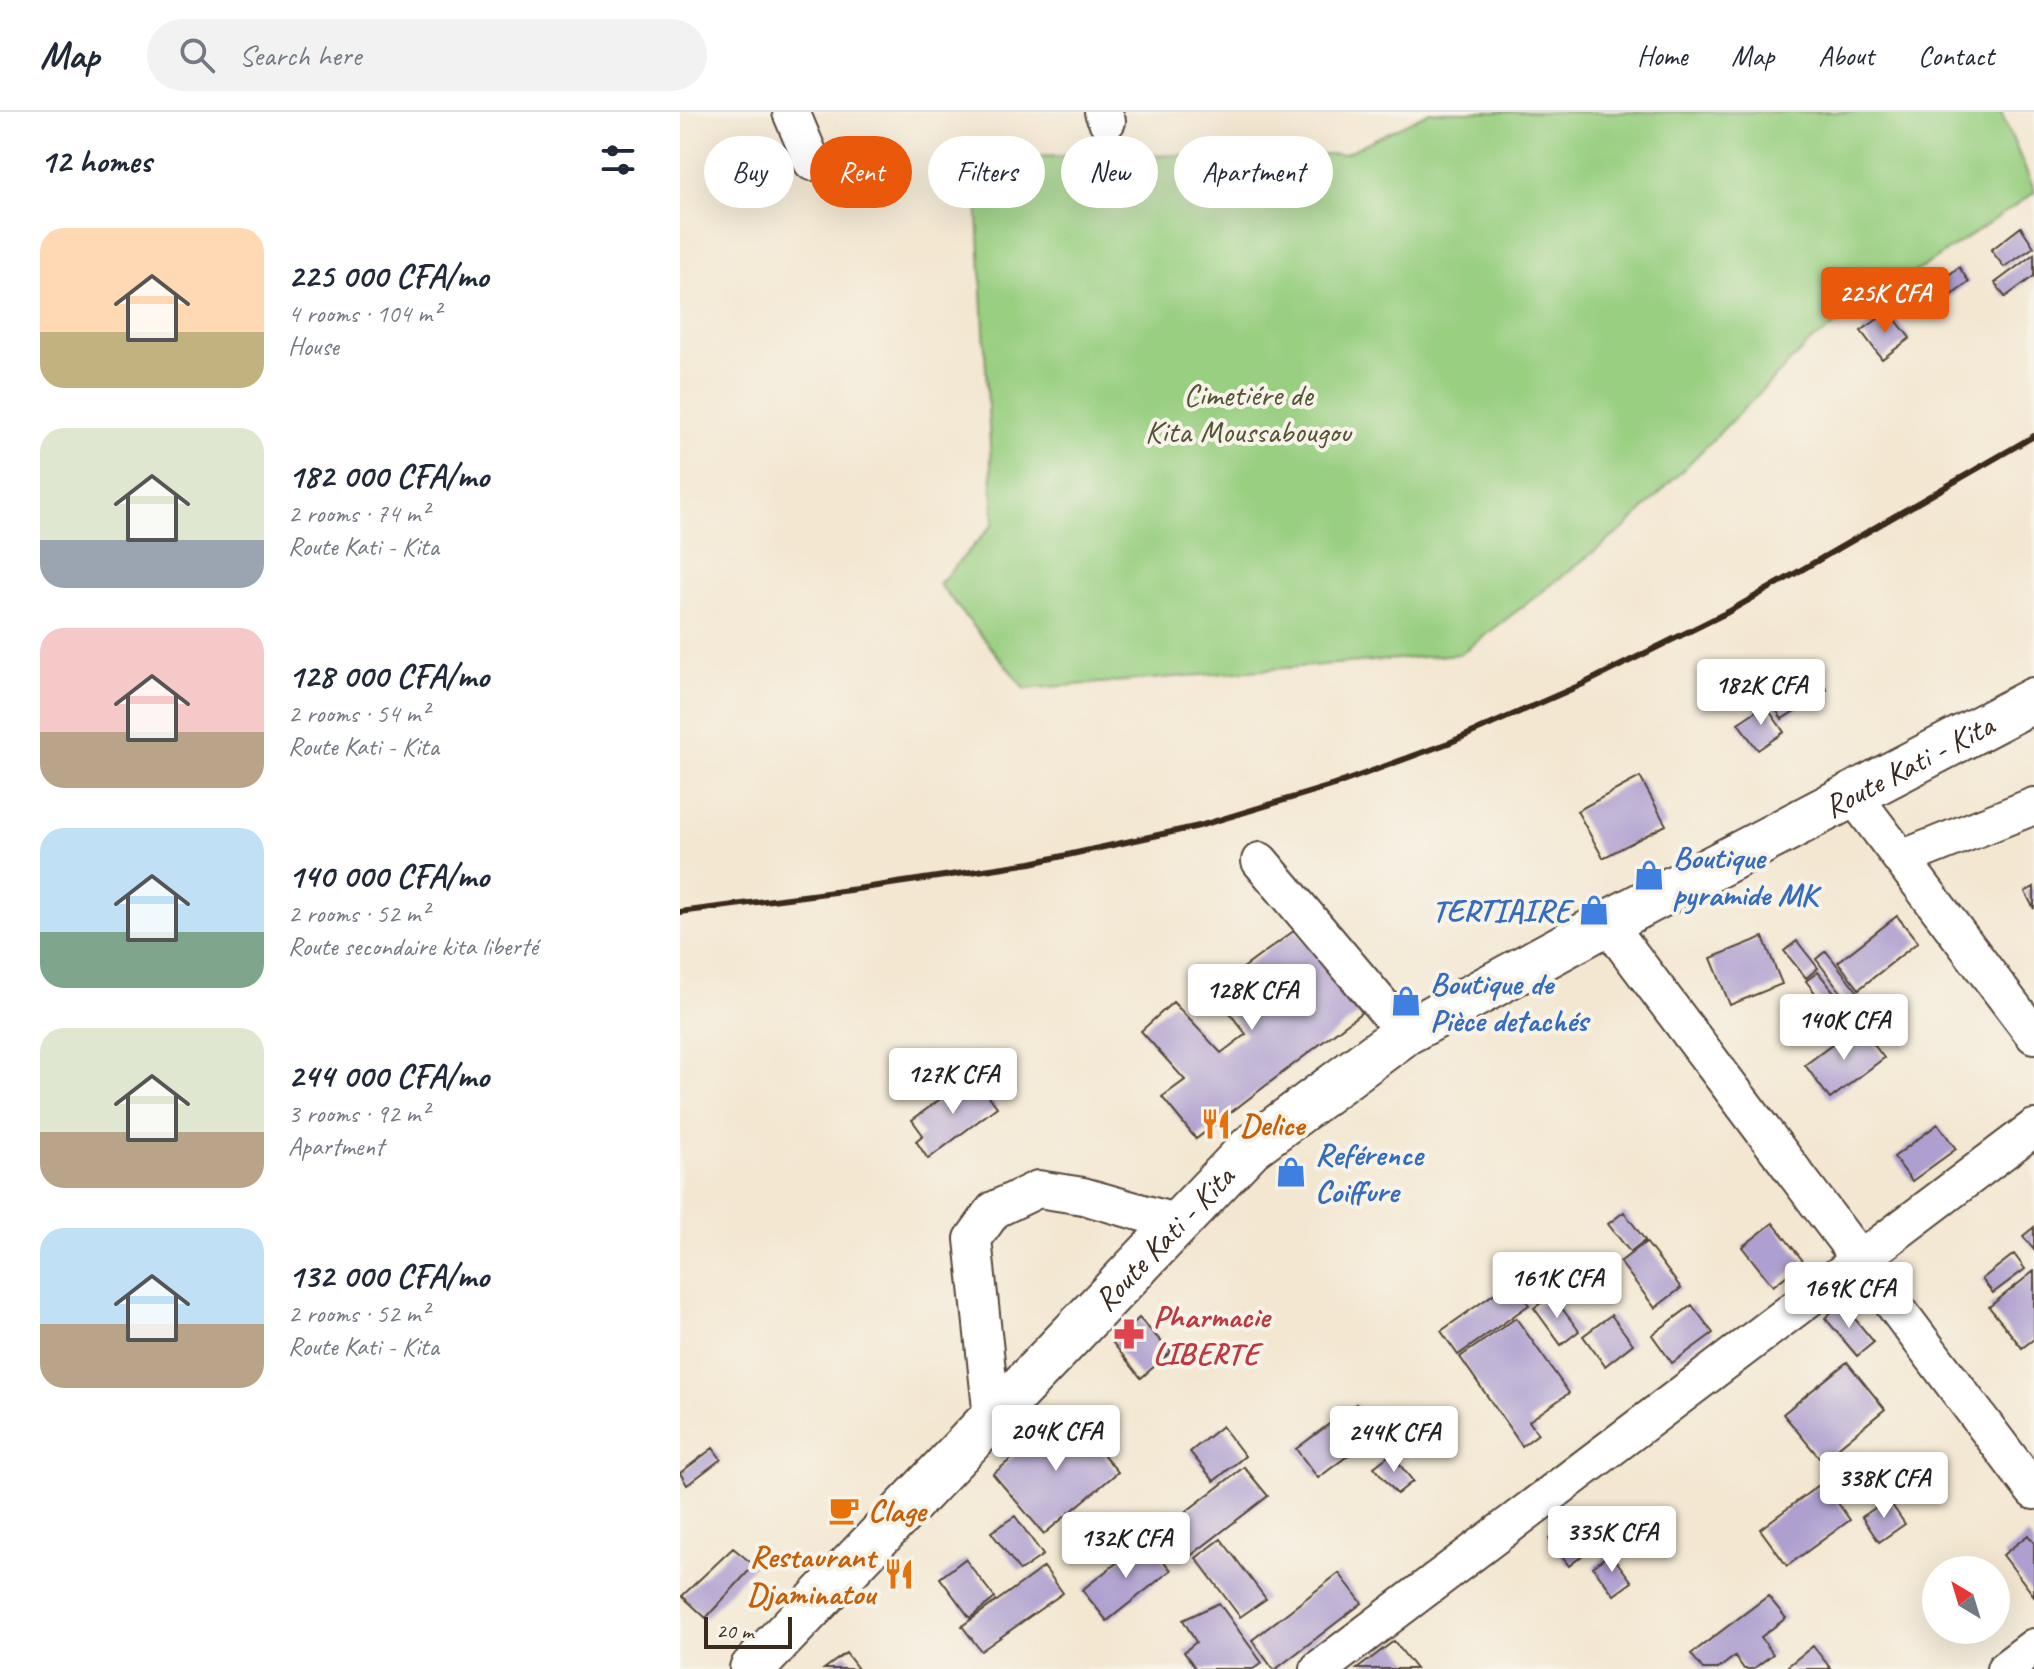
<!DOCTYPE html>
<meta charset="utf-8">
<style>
:root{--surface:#fff;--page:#f2f2f3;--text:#1f2937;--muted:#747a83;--line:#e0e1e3;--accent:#ea580c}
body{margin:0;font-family:Caveat,sans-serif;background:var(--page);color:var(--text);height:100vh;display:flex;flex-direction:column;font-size:30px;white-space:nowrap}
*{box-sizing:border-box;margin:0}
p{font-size:26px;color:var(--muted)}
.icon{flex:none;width:44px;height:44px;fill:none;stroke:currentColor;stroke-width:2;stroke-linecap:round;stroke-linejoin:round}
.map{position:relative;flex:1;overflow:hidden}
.details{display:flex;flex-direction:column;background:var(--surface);width:680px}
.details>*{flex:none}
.top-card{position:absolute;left:24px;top:24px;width:760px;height:72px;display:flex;gap:16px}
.needle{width:52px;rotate:322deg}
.fabs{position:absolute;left:1242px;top:1444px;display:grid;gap:16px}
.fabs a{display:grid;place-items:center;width:88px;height:88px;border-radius:50%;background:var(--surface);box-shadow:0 8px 32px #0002;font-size:40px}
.scale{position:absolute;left:24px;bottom:20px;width:88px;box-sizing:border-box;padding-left:8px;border:4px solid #3b2a1e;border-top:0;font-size:22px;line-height:28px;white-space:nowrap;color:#3b2a1e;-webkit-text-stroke:6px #f7f3e8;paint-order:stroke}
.price{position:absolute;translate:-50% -68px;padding:0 18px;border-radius:8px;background:#fff;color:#222;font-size:26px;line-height:52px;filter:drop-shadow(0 2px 4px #0008)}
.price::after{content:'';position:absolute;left:50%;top:48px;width:24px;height:18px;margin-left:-12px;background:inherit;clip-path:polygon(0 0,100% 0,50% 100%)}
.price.on{background:var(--accent);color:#fff}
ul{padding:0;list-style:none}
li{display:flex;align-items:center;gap:24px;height:200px;padding:0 40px}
li span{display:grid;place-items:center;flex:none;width:224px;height:160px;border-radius:24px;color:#555}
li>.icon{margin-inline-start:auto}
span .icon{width:96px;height:96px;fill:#fffc;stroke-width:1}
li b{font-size:34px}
h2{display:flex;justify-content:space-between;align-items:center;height:96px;padding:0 40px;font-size:34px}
.pill{padding:0 28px;border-radius:36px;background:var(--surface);box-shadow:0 8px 32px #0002;font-size:28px;line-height:72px}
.pill.on{background:var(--accent);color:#fff}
header{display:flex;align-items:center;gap:48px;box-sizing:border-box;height:112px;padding:0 40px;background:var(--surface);border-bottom:2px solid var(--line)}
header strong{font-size:38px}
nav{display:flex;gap:44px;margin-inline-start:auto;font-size:28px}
.search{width:560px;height:72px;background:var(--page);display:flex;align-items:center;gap:20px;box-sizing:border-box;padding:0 28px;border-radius:44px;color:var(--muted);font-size:30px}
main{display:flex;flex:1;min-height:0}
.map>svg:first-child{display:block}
.green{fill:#99cf81;stroke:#6a7c50;stroke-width:2}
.building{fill:#ad9fcf}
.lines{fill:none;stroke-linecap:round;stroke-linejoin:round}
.minor-casing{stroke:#574639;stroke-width:40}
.major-casing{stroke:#574639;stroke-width:48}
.minor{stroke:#fff;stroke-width:36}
.major{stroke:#fff;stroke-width:44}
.rail{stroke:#3b2a1e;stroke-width:6}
.labels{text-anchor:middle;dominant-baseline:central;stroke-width:8;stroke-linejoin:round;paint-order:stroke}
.park-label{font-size:32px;fill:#525337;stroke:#f7f3e8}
.street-label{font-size:32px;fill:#3b2a1e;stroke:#f7f3e8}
.shop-label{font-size:32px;font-weight:bold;fill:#366cbe;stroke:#f7f3e8;text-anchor:start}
.food-label{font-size:32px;font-weight:bold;fill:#c56008;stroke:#f7f3e8;text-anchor:start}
.health-label{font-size:32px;font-weight:bold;fill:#be3a42;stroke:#f7f3e8;text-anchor:start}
</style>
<header>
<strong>Map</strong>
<div class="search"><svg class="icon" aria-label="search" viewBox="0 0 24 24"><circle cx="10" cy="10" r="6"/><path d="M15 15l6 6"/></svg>Search here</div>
<nav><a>Home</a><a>Map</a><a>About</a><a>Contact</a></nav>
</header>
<main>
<section class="details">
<h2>12 homes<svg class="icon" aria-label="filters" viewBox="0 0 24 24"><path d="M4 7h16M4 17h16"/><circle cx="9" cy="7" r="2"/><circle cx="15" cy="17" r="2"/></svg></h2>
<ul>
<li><span style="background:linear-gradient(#ffd9b3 65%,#c2b280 0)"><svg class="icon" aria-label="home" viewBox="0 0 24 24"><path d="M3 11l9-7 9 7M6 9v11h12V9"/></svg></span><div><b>225 000 CFA/mo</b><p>4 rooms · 104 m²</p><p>House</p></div></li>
<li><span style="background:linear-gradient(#dfe7d0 70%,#9aa5b1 0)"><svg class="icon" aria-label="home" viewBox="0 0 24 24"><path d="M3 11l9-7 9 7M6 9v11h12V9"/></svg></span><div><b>182 000 CFA/mo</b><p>2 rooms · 74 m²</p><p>Route Kati - Kita</p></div></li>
<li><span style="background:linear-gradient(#f6c9c9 65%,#b9a48a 0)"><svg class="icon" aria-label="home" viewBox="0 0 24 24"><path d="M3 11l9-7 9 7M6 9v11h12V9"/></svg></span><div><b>128 000 CFA/mo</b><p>2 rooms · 54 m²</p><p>Route Kati - Kita</p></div></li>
<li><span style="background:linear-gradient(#bfe0f5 65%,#7fa58c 0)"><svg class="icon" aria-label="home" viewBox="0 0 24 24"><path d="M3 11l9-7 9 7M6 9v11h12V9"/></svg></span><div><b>140 000 CFA/mo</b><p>2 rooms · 52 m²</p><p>Route secondaire kita liberté</p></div></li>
<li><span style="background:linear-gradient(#dfe7d0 65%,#b9a48a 0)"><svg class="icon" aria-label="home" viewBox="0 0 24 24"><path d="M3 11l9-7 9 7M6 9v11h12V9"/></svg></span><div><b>244 000 CFA/mo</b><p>3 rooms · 92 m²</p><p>Apartment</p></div></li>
<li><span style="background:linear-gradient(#bfe0f5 60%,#b9a48a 0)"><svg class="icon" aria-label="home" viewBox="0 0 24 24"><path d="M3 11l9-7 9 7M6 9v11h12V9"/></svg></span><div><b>132 000 CFA/mo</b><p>2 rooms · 52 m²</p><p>Route Kati - Kita</p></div></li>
</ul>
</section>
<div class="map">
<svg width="1354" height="1557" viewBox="0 0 1354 1557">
<rect width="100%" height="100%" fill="#f7f3e8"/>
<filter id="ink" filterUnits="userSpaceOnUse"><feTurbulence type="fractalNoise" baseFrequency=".0125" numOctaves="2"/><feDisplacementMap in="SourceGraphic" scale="16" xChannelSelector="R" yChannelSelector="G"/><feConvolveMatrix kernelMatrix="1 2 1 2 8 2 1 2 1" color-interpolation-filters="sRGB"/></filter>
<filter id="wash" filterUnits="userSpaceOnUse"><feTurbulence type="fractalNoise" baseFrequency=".006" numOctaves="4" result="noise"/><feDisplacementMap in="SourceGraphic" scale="32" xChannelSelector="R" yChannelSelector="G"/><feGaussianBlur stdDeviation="1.8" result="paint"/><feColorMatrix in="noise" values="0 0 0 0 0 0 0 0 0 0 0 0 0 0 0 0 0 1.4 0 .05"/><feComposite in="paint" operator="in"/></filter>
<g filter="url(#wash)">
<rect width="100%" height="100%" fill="#f3e7d1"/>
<path class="green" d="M750,0H1321L1354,77V81L1129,231L946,415L781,542L345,577L259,472L314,411L295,45L664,42Z"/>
<g id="blocks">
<path class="building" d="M1341,115L1354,135L1324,155L1311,138Z
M1354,142V164L1325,185L1315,171Z
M1279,155L1289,170L1260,192L1251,177Z
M1209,199L1230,226L1202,247L1181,219Z
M1136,561L1147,578L1102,607L1091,590Z
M1085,593L1104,620L1078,638L1058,611Z
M960,665L986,713L923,746L897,699Z
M1354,775V797L1345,780Z
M1217,804L1238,830L1179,877L1158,850Z
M615,818L682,900L516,1027L482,985L505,968L461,919L493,890L541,941L566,922L532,879Z
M1083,825L1102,872L1050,893L1031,846Z
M1117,829L1138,856L1126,866L1104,839Z
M1146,839L1187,892L1176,900L1136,847Z
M1138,860L1175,906L1162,916L1126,869Z
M1179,913L1204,946L1150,987L1125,953Z
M293,963L317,995L248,1047L236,1029L243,1023L232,1008Z
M1258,1012L1276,1037L1232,1069L1214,1045Z
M944,1100L965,1128L950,1140L928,1112Z
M1093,1111L1124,1150L1093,1174L1062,1135Z
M1354,1115V1138L1343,1124Z
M966,1130L1001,1176L975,1196L940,1150Z
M1334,1142L1345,1157L1313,1181L1302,1167Z
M1354,1159V1227L1342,1236L1309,1195Z
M832,1169L849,1193L778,1243L761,1219Z
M872,1183L899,1219L881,1233L854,1196Z
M1162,1191L1194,1230L1177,1244L1145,1206Z
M1012,1193L1033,1221L992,1251L972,1223Z
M931,1203L953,1232L925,1254L903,1224Z
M459,1206L491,1240L461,1266L433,1231Z
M836,1206L889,1281L849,1309L858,1322L842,1334L780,1245Z
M1167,1250L1205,1297L1142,1349L1103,1302Z
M676,1292L698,1321L638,1366L616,1337Z
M388,1300L438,1360L364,1422L313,1362Z
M542,1314L565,1344L534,1369L510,1340Z
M33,1336L41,1347L7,1373L0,1361Z
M711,1342L733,1369L717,1382L694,1355Z
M564,1355L588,1384L509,1445L486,1415Z
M1143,1370L1170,1408L1107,1454L1080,1417Z
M1208,1387L1225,1412L1199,1430L1182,1405Z
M901,1402L922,1428L889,1454L869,1427Z
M335,1404L363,1443L340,1459L311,1420Z
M1348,1423L1354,1431V1484L1323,1443Z
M541,1427L586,1487L560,1505L516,1446Z
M466,1428L491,1458L427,1509L402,1478Z
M53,1436L74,1453L26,1506L2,1484Z
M930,1441L952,1470L934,1483L913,1455Z
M285,1447L315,1486L290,1506L260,1466Z
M364,1455L383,1481L301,1539L282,1514Z
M659,1461L682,1491L596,1557H593L572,1528Z
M1088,1484L1106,1506L1081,1525L1093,1542L1073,1557H1064L1055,1544L1038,1557H1023L1011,1542Z
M539,1491L582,1551L573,1557H516L504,1540L516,1530L503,1508Z
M714,1529L736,1557H677Z
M1133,1534L1151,1557H1110L1108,1554Z
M166,1541L178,1557H144Z"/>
</g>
</g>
<g filter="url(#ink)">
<use href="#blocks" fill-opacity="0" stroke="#574639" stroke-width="2"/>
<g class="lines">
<g class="minor-casing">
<path id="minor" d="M111,0L132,50
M423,0L427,9
M1173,683L1354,923
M1221,747L1354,694
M580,749L725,921
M927,811L1354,1379
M312,1306L293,1127L314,1098L358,1077L403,1084L498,1111
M639,1557L1354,1016
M1325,1557L1354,1535"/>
</g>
<g class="major-casing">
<g id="major">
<path id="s1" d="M72,1557L571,1035L725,921L927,811L1354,588"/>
</g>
</g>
<use href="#minor" class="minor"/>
<use href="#major" class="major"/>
<path class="rail" d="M0,800L177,777L351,751L519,714L654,673L771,630L903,572L1048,500L1354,324"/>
</g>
</g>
<defs>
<g id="shop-bare" transform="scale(2.4)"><path d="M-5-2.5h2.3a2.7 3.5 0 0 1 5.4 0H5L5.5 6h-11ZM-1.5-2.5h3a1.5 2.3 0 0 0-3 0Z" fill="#3f7fe0" stroke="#f7f3e8" stroke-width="2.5" paint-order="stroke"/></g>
<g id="restaurant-bare" transform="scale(2.4)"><path d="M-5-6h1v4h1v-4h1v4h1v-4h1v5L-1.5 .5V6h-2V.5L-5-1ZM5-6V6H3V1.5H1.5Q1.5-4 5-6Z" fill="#e8710a" stroke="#f7f3e8" stroke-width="2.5" paint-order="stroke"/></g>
<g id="pharmacy-bare" transform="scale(2.4)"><path d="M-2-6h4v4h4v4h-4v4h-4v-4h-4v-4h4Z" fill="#e0444e" stroke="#f7f3e8" stroke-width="2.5" paint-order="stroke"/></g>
<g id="cafe-bare" transform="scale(2.4)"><path d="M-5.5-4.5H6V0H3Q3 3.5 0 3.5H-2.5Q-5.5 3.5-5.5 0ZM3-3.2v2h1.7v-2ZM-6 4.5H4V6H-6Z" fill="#e8710a" stroke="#f7f3e8" stroke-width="2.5" paint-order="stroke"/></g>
</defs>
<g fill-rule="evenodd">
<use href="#shop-bare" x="969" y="763"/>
<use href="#shop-bare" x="914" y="798"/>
<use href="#shop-bare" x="726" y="889"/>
<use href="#restaurant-bare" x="536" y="1012"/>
<use href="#shop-bare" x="611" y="1060"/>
<use href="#pharmacy-bare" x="449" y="1222"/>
<use href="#cafe-bare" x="164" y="1398"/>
<use href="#restaurant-bare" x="219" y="1462"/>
</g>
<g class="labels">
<g class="park-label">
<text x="568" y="282">Cimetiére de<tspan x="568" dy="37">Kita Moussabougou</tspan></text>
</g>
<g class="street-label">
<text stroke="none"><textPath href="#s1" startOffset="1484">Route Kati - Kita</textPath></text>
<text stroke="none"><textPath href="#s1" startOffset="596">Route Kati - Kita</textPath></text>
</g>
<g class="shop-label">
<text x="993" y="745">Boutique<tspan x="993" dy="37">pyramide MK</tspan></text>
<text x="890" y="798" text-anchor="end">TERTIAIRE</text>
<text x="750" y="871">Boutique de<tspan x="750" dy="37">Pièce detachés</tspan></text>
<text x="635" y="1042">Reférence<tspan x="635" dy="37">Coiffure</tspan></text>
</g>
<g class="food-label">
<text x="560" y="1012">Delice</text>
<text x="188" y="1398">Clage</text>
<text x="195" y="1444" text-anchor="end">Restaurant<tspan x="195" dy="37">Djaminatou</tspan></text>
</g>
<g class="health-label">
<text x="473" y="1204">Pharmacie<tspan x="473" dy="37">LIBERTE</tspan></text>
</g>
</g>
</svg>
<div class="fabs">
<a><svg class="needle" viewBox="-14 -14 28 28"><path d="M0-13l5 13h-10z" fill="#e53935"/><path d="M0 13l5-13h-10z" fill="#747a83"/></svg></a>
</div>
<div class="scale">20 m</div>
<b class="price on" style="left:1205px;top:223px">225K CFA</b>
<b class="price" style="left:1081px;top:615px">182K CFA</b>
<b class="price" style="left:572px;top:920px">128K CFA</b>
<b class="price" style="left:1164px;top:950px">140K CFA</b>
<b class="price" style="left:273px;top:1004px">127K CFA</b>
<b class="price" style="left:877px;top:1208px">161K CFA</b>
<b class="price" style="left:1169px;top:1218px">169K CFA</b>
<b class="price" style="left:376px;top:1361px">204K CFA</b>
<b class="price" style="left:714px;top:1362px">244K CFA</b>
<b class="price" style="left:1204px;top:1408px">338K CFA</b>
<b class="price" style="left:932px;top:1462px">335K CFA</b>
<b class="price" style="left:446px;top:1468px">132K CFA</b>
<div class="top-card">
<a class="pill">Buy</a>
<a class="pill on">Rent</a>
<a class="pill">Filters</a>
<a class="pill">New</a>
<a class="pill">Apartment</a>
</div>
</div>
</main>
